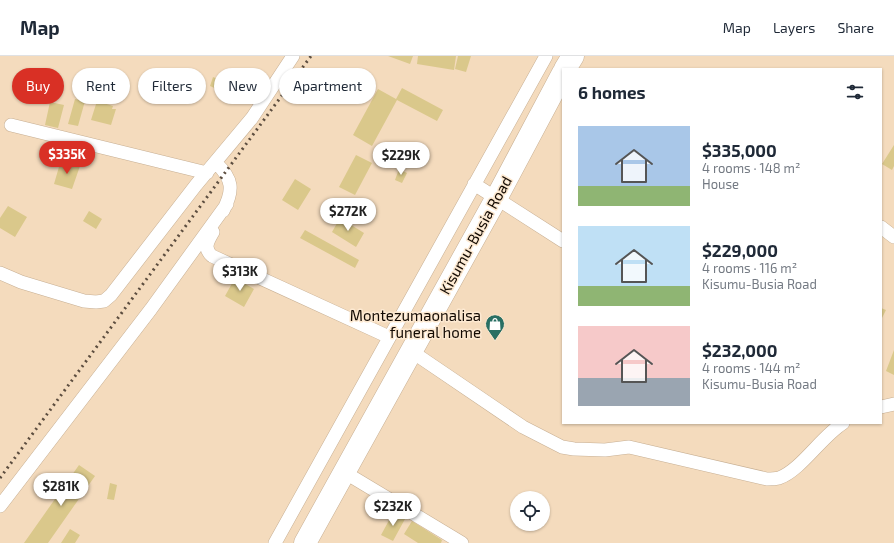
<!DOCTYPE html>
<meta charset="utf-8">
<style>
:root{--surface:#fff;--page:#f2f2f3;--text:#1f2937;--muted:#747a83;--line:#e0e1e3;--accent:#d93025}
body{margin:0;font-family:"Exo 2",sans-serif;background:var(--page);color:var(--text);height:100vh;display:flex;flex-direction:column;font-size:15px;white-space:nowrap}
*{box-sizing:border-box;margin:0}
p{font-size:13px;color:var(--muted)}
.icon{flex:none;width:22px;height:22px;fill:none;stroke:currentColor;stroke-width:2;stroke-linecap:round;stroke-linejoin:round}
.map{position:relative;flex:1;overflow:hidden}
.panel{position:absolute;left:562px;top:12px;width:320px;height:356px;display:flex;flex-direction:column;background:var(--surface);border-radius:0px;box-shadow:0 1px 3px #0004}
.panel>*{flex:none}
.hud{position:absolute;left:12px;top:12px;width:380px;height:36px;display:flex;gap:8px}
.tools{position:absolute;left:510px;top:435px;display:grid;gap:8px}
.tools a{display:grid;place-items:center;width:40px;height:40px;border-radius:50%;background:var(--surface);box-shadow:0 1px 3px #0004;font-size:20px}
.price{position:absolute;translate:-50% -34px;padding:0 9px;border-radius:14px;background:#fff;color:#222;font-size:13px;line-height:26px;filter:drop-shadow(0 1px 2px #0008)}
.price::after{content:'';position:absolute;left:50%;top:24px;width:12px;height:9px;margin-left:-6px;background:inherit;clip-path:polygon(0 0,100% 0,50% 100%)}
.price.on{background:var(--accent);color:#fff}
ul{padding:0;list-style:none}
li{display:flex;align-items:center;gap:12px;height:100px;padding:0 16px}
li span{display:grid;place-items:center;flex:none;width:112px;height:80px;border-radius:0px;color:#555}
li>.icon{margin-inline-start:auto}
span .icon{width:48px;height:48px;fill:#fffc;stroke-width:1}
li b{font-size:17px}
h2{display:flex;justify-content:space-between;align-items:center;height:48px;padding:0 16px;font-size:17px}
.tag{padding:0 14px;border-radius:18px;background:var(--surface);box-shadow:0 1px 3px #0004;font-size:14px;line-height:36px}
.tag.on{background:var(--accent);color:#fff}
header{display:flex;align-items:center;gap:24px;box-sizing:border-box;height:56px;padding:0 20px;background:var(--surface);border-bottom:1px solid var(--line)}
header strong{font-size:19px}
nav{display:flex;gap:22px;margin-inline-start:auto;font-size:14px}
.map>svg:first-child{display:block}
.building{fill:#dac88b}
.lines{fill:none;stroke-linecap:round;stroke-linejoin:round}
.minor-casing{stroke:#c7af93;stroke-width:14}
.trunk-casing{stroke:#c7af93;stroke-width:23}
.minor{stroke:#fff;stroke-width:13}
.trunk{stroke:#fff;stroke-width:22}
.rail{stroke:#5c4d3f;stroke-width:3;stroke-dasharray:2 4;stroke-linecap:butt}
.labels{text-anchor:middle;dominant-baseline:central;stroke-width:3;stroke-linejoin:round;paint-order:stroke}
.street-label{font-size:15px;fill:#120902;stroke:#fde9d1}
.poi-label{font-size:15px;fill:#120902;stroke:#fde9d1;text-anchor:end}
</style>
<header>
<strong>Map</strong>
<nav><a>Map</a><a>Layers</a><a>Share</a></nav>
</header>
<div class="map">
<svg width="894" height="487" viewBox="0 0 894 487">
<rect width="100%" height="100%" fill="#f4dbbd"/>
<path class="building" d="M388,0H413L410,8Z
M418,0H456L454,14L417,8Z
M458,0H471L466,16L455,13Z
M213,21L225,26L221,35L210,30Z
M35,23L41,28L35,37L28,33Z
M402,32L443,54L437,65L397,44L372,90L353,79L378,33L396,43Z
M75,43L85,45L78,70L68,68Z
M97,45L113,50L112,53H116L111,69L91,64Z
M50,46L64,49L58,72L45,69Z
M894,89V110L892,114L882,108Z
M356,99L372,107L355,139L339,131Z
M61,104L80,110L72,133L54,128Z
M399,113L407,117L402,127L395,124Z
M295,123L311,133L298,154L282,144Z
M8,150L27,161L15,181L0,172V162Z
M89,155L102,163L96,173L83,165Z
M340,162L364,177L356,191L332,176Z
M305,174L359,204L355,212L300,182Z
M235,222L254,233L244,251L225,240Z
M881,252L886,254L881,264Z
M894,294V319L886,315Z
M79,409L95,420L48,487H24Z
M110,427L117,429L114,444L107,443Z
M393,457L405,463L393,485L381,479Z
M412,465L442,484L441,487H418L404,478Z
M70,473L80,479L75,487H61Z"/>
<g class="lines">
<g class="minor-casing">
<path id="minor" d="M11,69L207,117
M216,107C233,123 234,134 223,155
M474,128L563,185
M881,171L894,181
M213,176C208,185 203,192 212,200L389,281
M0,217L21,226L84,245L96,246L104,245L111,239L196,129L252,62L293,0
M411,295L523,371L562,391L574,393L605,394L629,391L767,423C770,423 775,423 779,422C801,414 821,381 843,367
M881,351L894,348
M344,416L462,487
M0,450L151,253L227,148
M275,487L546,0"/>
</g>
<g class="trunk-casing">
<path id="trunk" d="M565,13L573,0
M305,487L497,141L563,17"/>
</g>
<use href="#minor" class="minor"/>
<use href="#trunk" class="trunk"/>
<path class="rail" d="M0,422L311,0"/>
</g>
<defs>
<g id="shop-pin" transform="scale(1)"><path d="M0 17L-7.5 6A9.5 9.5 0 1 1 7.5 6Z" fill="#296f63" stroke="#fde9d1"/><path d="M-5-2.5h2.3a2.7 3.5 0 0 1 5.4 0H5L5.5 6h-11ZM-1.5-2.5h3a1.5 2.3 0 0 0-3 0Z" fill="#fff"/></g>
</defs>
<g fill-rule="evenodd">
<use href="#shop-pin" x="495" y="268"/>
</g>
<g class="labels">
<g class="street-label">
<text transform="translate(475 179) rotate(-61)">Kisumu-Busia Road</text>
</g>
<g class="poi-label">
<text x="481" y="259">Montezumaonalisa<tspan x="481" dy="17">funeral home</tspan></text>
</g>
</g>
</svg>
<div class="tools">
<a><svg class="icon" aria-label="locate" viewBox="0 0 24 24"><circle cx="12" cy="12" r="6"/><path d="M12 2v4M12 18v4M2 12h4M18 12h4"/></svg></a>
</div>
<b class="price on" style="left:67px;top:119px">$335K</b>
<b class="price" style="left:401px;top:120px">$229K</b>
<b class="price" style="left:348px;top:176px">$272K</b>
<b class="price" style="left:240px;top:236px">$313K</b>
<b class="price" style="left:61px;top:451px">$281K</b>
<b class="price" style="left:393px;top:471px">$232K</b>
<div class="hud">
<a class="tag on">Buy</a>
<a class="tag">Rent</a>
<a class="tag">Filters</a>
<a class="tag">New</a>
<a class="tag">Apartment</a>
</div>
<section class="panel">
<h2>6 homes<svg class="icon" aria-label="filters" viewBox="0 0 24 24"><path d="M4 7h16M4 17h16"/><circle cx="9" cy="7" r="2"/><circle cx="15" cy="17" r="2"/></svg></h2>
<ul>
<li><span style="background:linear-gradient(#a9c7e8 75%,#8fb573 0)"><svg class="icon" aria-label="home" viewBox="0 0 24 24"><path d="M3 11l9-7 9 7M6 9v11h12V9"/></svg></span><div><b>$335,000</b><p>4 rooms · 148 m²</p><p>House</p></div></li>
<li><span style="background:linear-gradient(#bfe0f5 75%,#8fb573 0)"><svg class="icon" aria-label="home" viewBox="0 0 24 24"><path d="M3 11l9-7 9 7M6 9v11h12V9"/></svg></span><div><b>$229,000</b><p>4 rooms · 116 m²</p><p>Kisumu-Busia Road</p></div></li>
<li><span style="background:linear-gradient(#f6c9c9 65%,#9aa5b1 0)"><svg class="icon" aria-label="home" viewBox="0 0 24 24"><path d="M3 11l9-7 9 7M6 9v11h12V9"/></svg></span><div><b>$232,000</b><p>4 rooms · 144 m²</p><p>Kisumu-Busia Road</p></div></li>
</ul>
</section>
</div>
